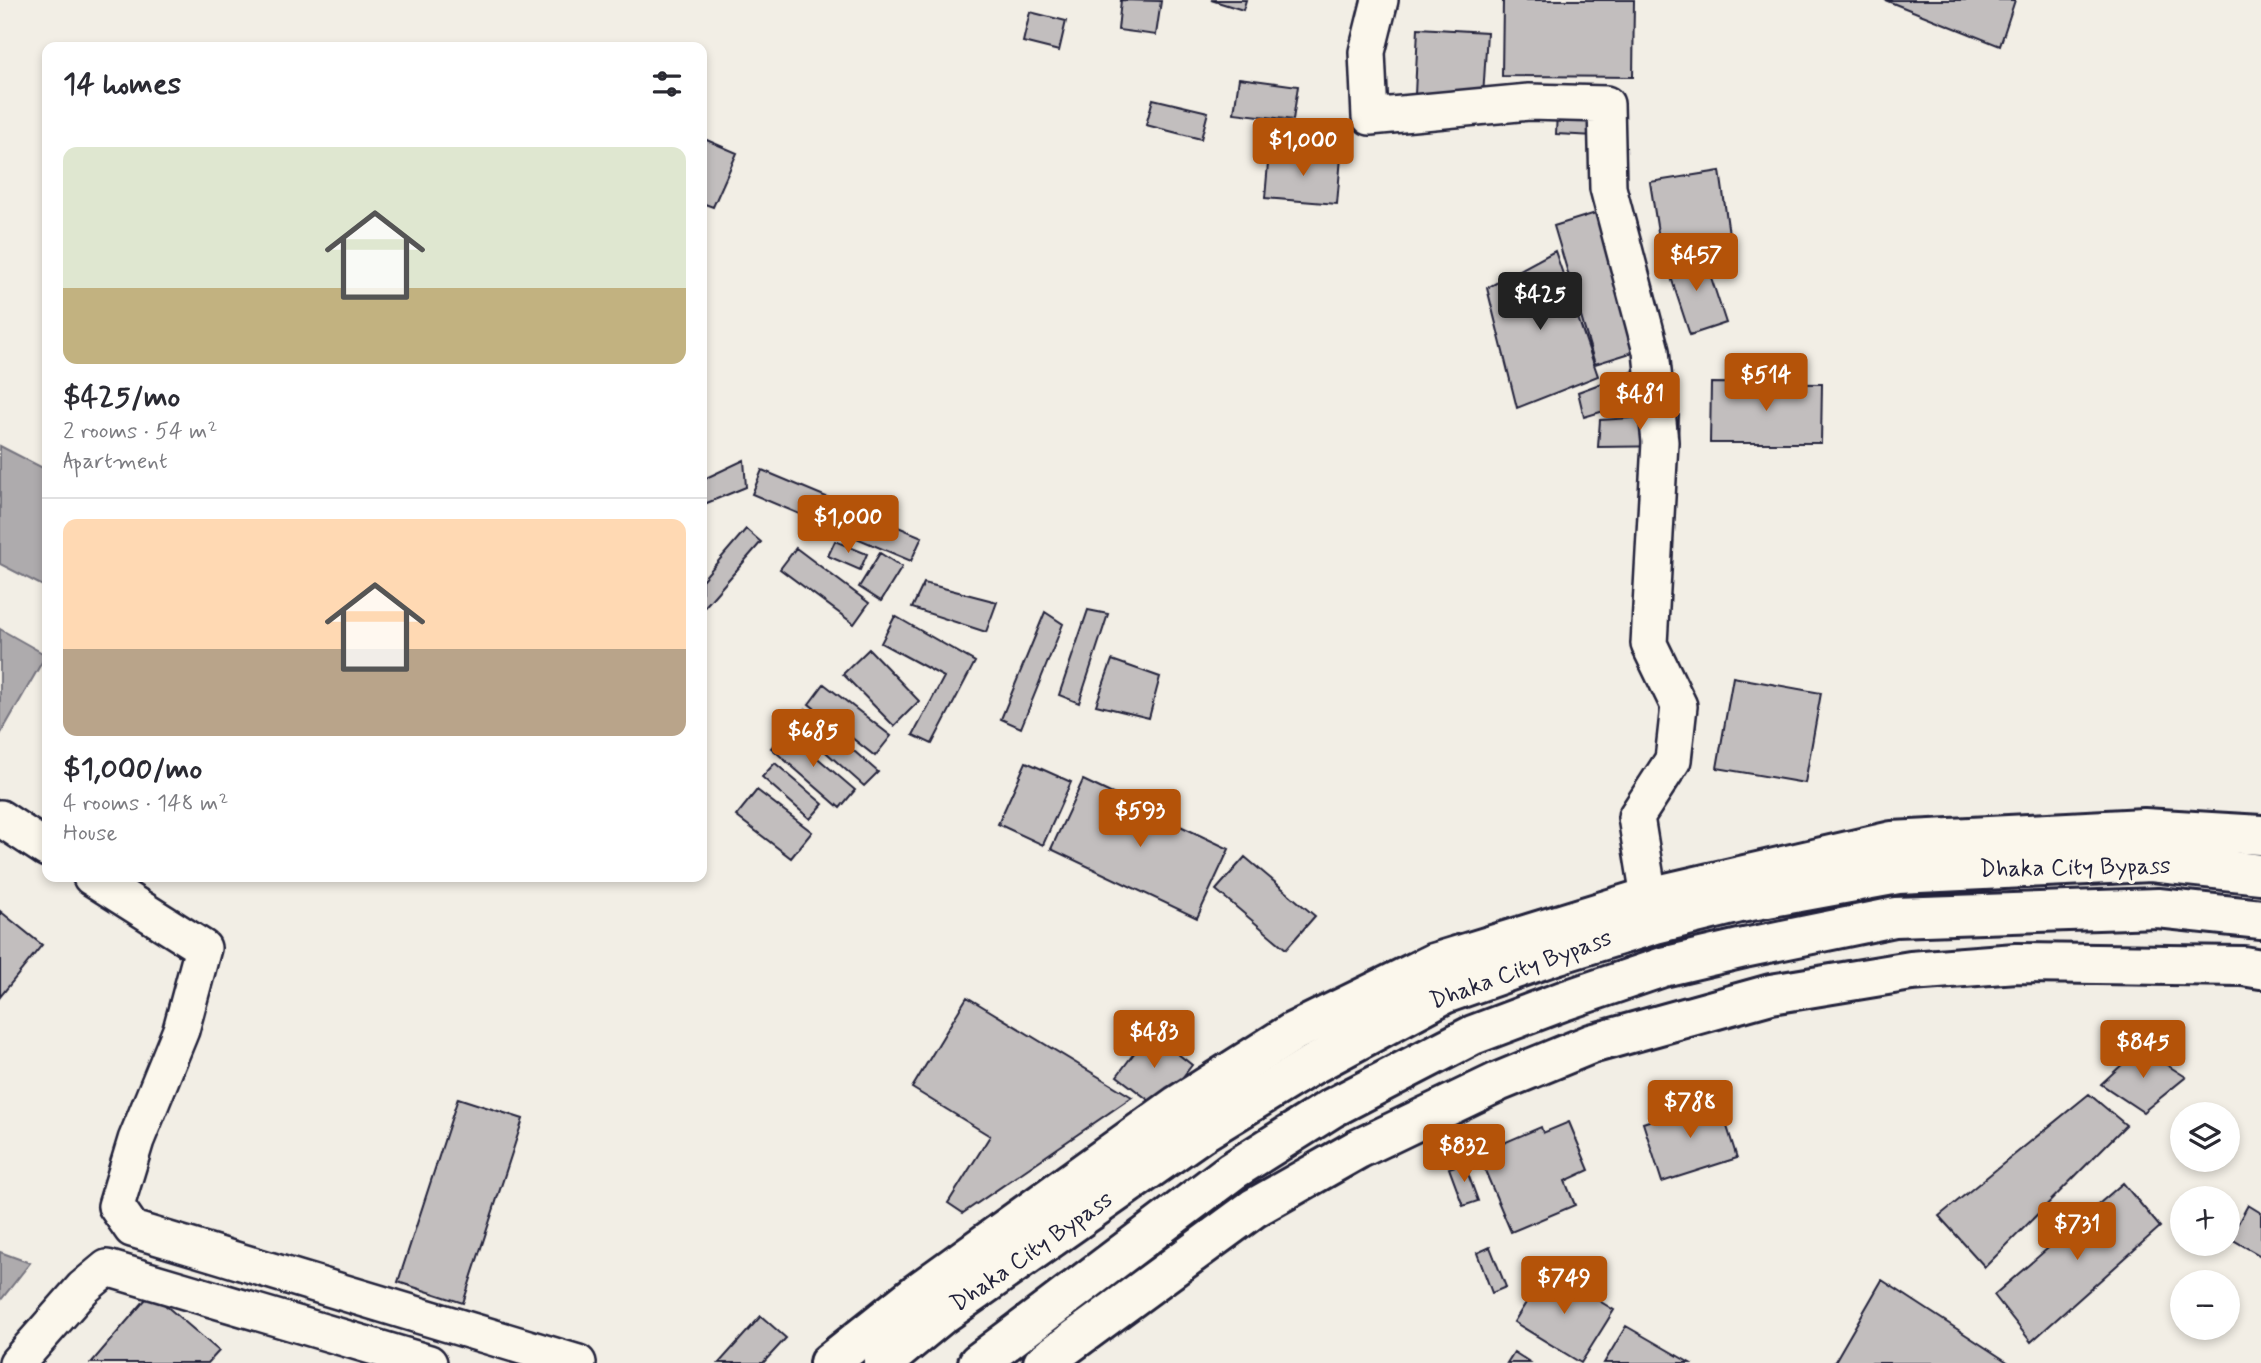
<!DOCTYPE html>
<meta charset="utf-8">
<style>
:root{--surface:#fff;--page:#f7f7f7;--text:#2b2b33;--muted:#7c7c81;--line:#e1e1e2;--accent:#b45309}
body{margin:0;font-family:Mynerve,sans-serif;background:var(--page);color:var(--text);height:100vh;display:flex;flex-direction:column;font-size:26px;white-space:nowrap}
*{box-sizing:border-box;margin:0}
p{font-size:23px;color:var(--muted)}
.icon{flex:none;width:38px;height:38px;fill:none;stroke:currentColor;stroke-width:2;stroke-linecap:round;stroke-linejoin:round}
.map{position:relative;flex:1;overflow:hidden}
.panel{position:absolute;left:42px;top:42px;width:665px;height:840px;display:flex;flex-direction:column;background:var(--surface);border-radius:14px;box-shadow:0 4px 10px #0003}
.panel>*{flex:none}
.tools{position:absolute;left:2170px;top:1102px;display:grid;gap:14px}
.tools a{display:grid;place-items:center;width:70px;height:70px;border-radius:50%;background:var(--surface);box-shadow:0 4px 10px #0003;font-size:35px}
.price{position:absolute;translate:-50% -60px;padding:0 16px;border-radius:7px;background:var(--accent);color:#fff;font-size:23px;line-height:46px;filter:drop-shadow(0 2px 4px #0008)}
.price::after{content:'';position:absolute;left:50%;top:42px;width:21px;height:16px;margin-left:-10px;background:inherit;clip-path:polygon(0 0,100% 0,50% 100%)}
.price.active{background:#222;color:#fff}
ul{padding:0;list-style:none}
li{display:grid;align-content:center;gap:14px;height:371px;padding:0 21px}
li+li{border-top:2px solid var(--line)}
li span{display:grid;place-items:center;height:217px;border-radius:14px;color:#555}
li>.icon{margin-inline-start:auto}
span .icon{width:126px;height:126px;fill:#fffc;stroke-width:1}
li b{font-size:30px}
h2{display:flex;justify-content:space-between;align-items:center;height:84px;padding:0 21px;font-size:30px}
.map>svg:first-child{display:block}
.water{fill:#aeabad;stroke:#76747f;stroke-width:2}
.building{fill:#c2bebe;stroke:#22223b;stroke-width:2}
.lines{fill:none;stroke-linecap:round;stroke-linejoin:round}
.minor-casing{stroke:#22223b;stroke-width:40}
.major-casing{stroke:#22223b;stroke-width:44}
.highway-casing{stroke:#22223b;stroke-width:44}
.minor{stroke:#fbf7ec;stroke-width:35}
.major{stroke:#fbf7ec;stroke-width:38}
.highway{stroke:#fbf7ec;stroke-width:38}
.labels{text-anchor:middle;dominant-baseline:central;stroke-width:7;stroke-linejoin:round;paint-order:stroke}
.street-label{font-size:24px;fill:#22223b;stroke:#fbf7ec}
</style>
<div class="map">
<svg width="2261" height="1363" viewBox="0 0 2261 1363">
<rect width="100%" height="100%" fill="#f2eee5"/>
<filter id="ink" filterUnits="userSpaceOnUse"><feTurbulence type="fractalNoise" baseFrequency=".0143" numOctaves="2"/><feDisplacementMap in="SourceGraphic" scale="14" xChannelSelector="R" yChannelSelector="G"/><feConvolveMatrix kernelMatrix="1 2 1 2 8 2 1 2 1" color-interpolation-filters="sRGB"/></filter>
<g filter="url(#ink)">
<path class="water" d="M0,446L47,470V588L0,564Z
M0,629L46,655L0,735Z
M0,1252L30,1263L0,1301Z"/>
<path class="building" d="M1121,0L1161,1L1156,35L1118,30Z
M1211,0H1246L1243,10Z
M1503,0H1634L1633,77L1502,76Z
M1885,0H2015L2000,46Z
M1030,12L1066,21L1059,51L1023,42Z
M1418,28L1487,32L1483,97L1415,95Z
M1239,78L1298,86L1293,120L1234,113Z
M1153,99L1208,112L1201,139L1146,125Z
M1557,111L1597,112L1596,136L1556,134Z
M702,138L737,153L713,207L702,203Z
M1269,152L1341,157L1337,204L1265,198Z
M1720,171L1729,234L1660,245L1650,182Z
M1599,212L1640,350L1595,364L1554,226Z
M1702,250L1726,323L1690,335L1666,262Z
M1555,251L1598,376L1517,408L1487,288Z
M1640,369L1647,398L1584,417L1578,392Z
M1711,383L1822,384L1821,443H1710Z
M1679,415L1678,446L1598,447L1600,420Z
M744,460L746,487L702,505V480Z
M762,470L922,537L911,561L752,494Z
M746,529L761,542L702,610V580Z
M835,541L867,554L860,570L828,556Z
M796,548L869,603L854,624L780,569Z
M880,553L902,567L881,601L859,587Z
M924,583L997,602L986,632L912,608Z
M1088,610L1108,614L1079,703L1059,695Z
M1045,612L1063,624L1021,728L1001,719Z
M895,616L975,662L932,744L913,735L944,677L881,643Z
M869,649L919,701L894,726L843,674Z
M1112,660L1160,677L1149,718L1096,705Z
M1733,677L1821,693L1805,783L1717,768Z
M824,684L891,736L875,756L809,704Z
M806,709L878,772L864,786L793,723Z
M786,731L855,790L840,808L771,748Z
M1026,762L1071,782L1043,845L998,824Z
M775,763L823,804L810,819L762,777Z
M1083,780L1229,849L1197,918L1051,849Z
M757,790L812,832L791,858L736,816Z
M1245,857L1315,916L1286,949L1216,890Z
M0,911L42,945L0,997Z
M967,997L1132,1097L963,1213L948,1203L990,1136L912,1088Z
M1150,1032L1192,1065L1159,1108L1117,1076Z
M2140,1048L2186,1077L2143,1112L2101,1084Z
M2089,1094L2126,1125L1985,1267L1939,1216Z
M458,1098L523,1119L463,1303L398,1282Z
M1718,1098L1737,1158L1662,1182L1643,1123Z
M1569,1122L1589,1170L1565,1181L1575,1205L1511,1232L1478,1154L1541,1127L1543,1133Z
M1464,1163L1478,1201L1463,1206L1449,1168Z
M2123,1183L2160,1227L2031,1342L1994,1295Z
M2248,1205L2261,1213V1256L2230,1238Z
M1490,1247L1506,1287L1492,1293L1477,1253Z
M1547,1269L1614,1310L1581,1363L1514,1322Z
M1882,1280L2009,1363H1834Z
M151,1293L219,1351L208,1363H91Z
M761,1316L786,1338L763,1363H719Z
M1626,1326L1690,1363H1604Z
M1514,1352L1531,1363H1507Z"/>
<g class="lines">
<g class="minor-casing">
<path id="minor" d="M1380,0L1367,52L1370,117L1529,102L1606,104L1608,188L1651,351L1660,442L1649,644L1679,706L1673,760L1636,817L1649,897
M0,818L47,849
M91,877L203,948L181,1030L136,1140L116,1206L132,1229L578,1363
M17,1363L83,1288L107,1268L429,1363"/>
</g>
<g class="major-casing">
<path id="major" d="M829,1363L917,1293L1178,1105L1293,1032L1434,963L1649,897L1892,841L2144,828L2261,835
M1043,1363L1254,1208L1358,1149L1498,1082L1591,1044L1771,994L1911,971L2016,963L2243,966L2261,969"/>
</g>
<g class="highway-casing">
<path id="highway" d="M883,1363L940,1316L1201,1133L1310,1066L1444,994L1555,955L1655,924L1740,903L1898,874L2151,862L2261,874
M978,1363L1232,1171L1332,1108L1473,1035L1563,1001L1663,967L1744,948L1895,917L2158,908L2261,919"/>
</g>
<use href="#minor" class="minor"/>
<use href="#major" class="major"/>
<use href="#highway" class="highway"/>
</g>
</g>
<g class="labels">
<g class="street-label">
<text transform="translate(2075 868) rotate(-1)">Dhaka City Bypass</text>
<text transform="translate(1521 970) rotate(-20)">Dhaka City Bypass</text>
<text transform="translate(1032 1252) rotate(-35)">Dhaka City Bypass</text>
</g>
</g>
</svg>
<div class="tools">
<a><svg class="icon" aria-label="layers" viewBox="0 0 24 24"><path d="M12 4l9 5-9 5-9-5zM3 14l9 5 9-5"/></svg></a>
<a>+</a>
<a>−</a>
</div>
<b class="price" style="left:1303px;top:178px">$1,000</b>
<b class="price" style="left:1696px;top:293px">$457</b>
<b class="price active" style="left:1540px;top:332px">$425</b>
<b class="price" style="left:1766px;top:413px">$514</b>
<b class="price" style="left:1640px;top:432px">$481</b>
<b class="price" style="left:848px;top:555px">$1,000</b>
<b class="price" style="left:813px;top:769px">$685</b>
<b class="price" style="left:1140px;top:849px">$593</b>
<b class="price" style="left:1154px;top:1070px">$483</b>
<b class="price" style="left:2143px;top:1080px">$845</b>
<b class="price" style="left:1690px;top:1140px">$788</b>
<b class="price" style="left:1464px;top:1184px">$832</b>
<b class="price" style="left:2077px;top:1262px">$731</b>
<b class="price" style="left:1564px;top:1316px">$749</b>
<section class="panel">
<h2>14 homes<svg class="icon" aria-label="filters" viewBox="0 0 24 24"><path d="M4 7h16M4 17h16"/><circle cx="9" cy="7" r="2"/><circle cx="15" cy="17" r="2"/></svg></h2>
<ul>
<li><span style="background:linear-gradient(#dfe7d0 65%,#c2b280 0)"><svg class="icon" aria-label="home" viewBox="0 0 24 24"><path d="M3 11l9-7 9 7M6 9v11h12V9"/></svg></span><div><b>$425/mo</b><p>2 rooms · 54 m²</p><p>Apartment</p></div></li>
<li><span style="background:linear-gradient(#ffd9b3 60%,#b9a48a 0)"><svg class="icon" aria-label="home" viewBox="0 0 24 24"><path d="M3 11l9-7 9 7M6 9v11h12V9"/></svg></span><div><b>$1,000/mo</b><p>4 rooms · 148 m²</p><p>House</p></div></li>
</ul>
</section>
</div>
